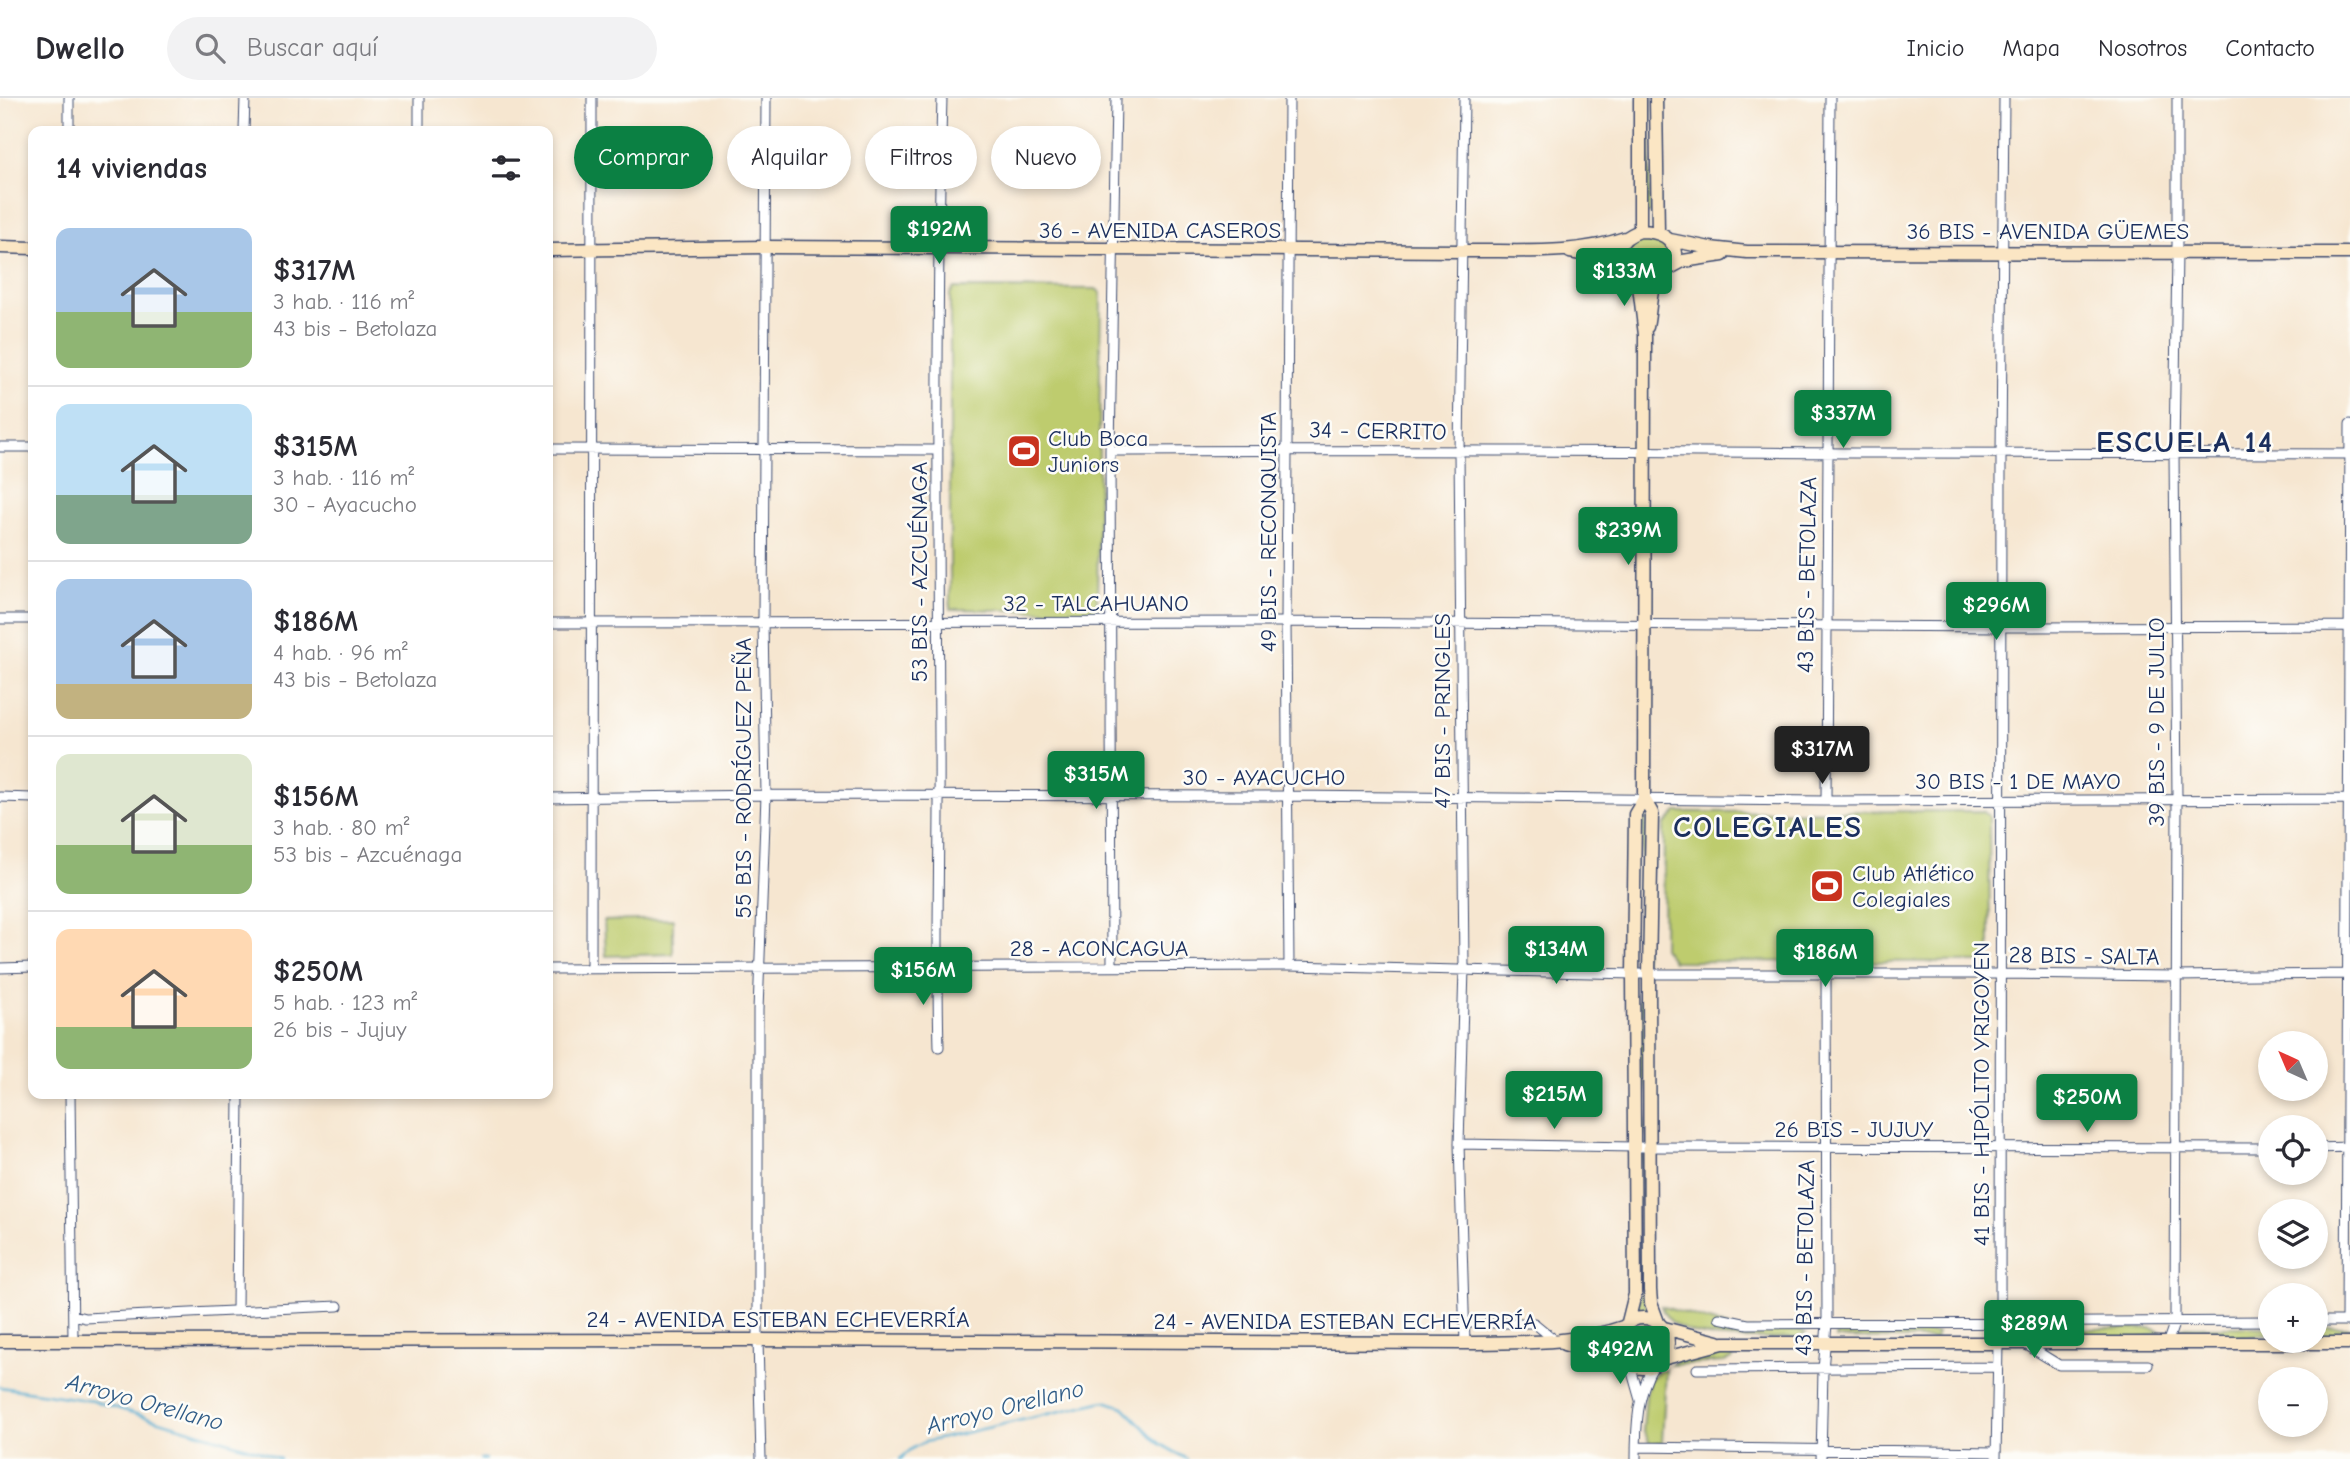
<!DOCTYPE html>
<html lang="es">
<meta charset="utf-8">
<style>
:root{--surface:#fff;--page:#f2f2f3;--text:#2b2b33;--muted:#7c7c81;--line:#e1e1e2;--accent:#0b8043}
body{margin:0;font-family:"Comic Neue",sans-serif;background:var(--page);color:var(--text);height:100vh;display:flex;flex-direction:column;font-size:26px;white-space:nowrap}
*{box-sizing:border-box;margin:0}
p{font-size:23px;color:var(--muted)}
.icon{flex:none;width:38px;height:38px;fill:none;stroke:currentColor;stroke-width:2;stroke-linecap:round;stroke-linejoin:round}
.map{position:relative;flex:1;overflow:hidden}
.panel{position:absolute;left:28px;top:28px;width:525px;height:973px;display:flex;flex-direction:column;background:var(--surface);border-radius:14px;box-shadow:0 4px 10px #0003}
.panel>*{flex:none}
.banner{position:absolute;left:574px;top:28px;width:665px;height:63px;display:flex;gap:14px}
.needle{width:46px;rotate:316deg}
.fabs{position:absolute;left:2258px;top:933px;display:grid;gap:14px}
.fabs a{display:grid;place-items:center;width:70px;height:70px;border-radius:50%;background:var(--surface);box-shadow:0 4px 10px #0003;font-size:35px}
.price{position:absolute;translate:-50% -60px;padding:0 16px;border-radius:7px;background:var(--accent);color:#fff;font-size:23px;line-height:46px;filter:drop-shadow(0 2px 4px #0008)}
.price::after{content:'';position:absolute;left:50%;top:42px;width:21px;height:16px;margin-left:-10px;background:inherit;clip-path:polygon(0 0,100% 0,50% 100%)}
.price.selected{background:#222;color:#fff}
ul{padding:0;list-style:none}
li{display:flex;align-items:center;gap:21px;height:175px;padding:0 28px}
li+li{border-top:2px solid var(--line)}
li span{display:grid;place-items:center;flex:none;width:196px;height:140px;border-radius:14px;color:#555}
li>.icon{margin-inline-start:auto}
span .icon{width:84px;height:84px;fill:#fffc;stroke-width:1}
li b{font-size:30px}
h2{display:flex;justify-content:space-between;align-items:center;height:84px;padding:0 28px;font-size:30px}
.chip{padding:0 24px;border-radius:32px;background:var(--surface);box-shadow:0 4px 10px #0003;font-size:24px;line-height:63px}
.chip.selected{background:var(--accent);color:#fff}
header{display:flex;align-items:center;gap:42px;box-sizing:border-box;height:98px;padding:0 35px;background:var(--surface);border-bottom:2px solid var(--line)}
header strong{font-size:33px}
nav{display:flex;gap:38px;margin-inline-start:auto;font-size:24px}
.search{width:490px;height:63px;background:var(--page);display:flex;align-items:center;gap:18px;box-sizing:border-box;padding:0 24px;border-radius:38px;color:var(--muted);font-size:26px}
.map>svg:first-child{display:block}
.green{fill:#becc6e;stroke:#6c7e66;stroke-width:2}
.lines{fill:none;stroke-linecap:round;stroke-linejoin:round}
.stream{stroke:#53acd0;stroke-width:2.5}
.street-casing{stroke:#3c4a6f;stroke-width:11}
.secondary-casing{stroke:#3c4a6f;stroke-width:15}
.street{stroke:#fff;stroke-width:9}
.secondary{stroke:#fbe6c4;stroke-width:12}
.labels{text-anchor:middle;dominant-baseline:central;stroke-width:5;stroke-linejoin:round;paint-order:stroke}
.street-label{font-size:23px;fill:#1b2f5e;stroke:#fdfcf7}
.poi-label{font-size:23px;fill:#1b2f5e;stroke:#fdfcf7;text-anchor:start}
.water-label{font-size:24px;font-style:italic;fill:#2f5b86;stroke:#fdfcf7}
.district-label{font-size:30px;font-weight:bold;letter-spacing:2px;fill:#1b2f5e;stroke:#fdfcf7}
</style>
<header>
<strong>Dwello</strong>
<div class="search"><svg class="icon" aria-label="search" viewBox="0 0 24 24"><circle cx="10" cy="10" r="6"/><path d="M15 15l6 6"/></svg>Buscar aquí</div>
<nav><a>Inicio</a><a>Mapa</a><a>Nosotros</a><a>Contacto</a></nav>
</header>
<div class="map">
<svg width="2350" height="1361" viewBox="0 0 2350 1361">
<rect width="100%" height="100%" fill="#fdfcf7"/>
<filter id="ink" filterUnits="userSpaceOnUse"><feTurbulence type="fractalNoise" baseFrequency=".0143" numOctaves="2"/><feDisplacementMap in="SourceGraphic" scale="14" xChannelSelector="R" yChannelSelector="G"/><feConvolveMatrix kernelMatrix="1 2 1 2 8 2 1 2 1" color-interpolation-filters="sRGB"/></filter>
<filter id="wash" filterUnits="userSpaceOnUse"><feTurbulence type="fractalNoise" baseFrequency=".00686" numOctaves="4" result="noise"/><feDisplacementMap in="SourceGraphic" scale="28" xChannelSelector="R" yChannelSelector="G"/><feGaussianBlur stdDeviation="1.57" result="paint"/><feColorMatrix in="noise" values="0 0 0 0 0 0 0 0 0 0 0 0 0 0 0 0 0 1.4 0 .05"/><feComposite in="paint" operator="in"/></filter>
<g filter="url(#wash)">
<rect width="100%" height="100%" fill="#f6e6d0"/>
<path class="green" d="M1646,0H1650V115H1646Z
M1639,139C1685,135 1668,185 1632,165L1624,152L1630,143Z
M954,190L1096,191L1101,195L1097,510L1092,514L950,511V196Z
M1983,713L1989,718L1990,854L1981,864L1673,863L1663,850L1664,727L1677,714Z
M1642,716H1646L1644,868H1639Z
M673,821V856L606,858L604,823Z
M1639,886H1643L1645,1037L1640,1038Z
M1644,1057L1643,1195L1648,1213H1637L1641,1195V1058Z
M1661,1208L1740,1233L1800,1232L1806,1235L1798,1240C1764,1240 1673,1250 1661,1208Z
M1623 1245a20 20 0 1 1 40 0a20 20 0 1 1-40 0Z
M2186,1229H2270V1235L2253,1238L2193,1239L2178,1232Z
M2319,1229H2350V1239H2315V1234Z
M2150,1230L2162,1234L2139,1241L2015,1240L2007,1236L2017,1232Z
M1837,1233L1937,1235L1935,1241L1836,1240Z
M1711,1252H1733L1736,1254L1732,1261L1724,1264L1671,1267L1679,1261Z
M1666,1271L1662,1345H1650L1643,1332L1646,1298L1649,1283L1656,1275Z"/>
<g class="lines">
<path class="stream" d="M0,1289L93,1303L260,1353L280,1361
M481,1361H485
M900,1361L913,1350L925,1344L1105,1303L1123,1309L1160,1346L1187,1361"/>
</g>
</g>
<g filter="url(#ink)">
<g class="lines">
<g class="street-casing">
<path id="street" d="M69,0V33
M419,0V33
M1464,0L1459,353L1464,870L1459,1046L1465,1245
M244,33L245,0
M0,349H33
M548,351L938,352
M1110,353C1371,351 1633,354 1895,355C2047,356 2198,355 2350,356
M0,521H33
M548,525L1286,524L2001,529L2350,528
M0,699L33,700
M548,700L766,697L1288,698L1826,703L2350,701
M1826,703L1830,0
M1289,868L1286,524L1289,0
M1112,869L1110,353L1116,0
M0,870L33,869
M548,871L1289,868L1633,876H2000L2175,878L2350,876
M591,871L592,0
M939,949C936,846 940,744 939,641C938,428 936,214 942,0
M70,996L73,1242
M1459,1046L1634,1049L2270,1050
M2315,1050L2350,1049
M237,1213L239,996
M73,1217L85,1220L338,1208
M1719,1220L1748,1226L2270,1223
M2315,1223H2350
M2346,1223L2350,326
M1466,1225H1534L1556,1243
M2025,1246L2059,1267H2148
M2167,1246L2175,1223L2177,701L2174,354L2177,154V0
M1630,1267L1640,1302
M1697,1271L1998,1269
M1636,1349L1996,1354
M761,1361L758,1242V912L766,697L763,524L766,0
M1636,1361C1636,1329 1637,1295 1654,1267
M1821,1361L1823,1272L1827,1226L1826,876
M1996,1361L1998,1246L2000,1225L2001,356L2004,0"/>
</g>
<g class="secondary-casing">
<path id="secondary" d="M1656,0L1658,135
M1640,133C1658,133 1677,139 1675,161C1648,202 1588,151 1640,133Z
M1640,133V0
M1670,142L1710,150L1747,154L2350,155
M0,149L33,150
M548,152L765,149L1462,153C1515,152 1574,158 1625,140
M1570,154L1604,160L1626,169
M1670,170L1683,163L1723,157
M1631,173L1639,188L1645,237L1644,701L1652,715L1649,876L1650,1192L1651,1205L1658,1224
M1647,229C1651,211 1649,191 1659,174
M1618 1245a25 25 0 1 1 50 0a25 25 0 1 1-50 0Z
M1628,1224L1635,1196L1633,876L1635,716L1644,701
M1664,1230L1718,1244
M0,1243L758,1242L1465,1245C1519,1244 1572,1247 1623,1229
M1564,1246L1610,1260H1623
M1662,1261L1723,1245H2350"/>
</g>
<use href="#street" class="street"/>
<use href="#secondary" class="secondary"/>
</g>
</g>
<defs>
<g id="stadium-square" transform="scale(1.75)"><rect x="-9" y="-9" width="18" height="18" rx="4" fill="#c8321e" stroke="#fdfcf7"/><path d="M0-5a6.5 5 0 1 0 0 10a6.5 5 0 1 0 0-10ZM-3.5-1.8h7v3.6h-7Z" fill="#fff"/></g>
</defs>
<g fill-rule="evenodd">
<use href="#stadium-square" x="1024" y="353"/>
<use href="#stadium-square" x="1827" y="788"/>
</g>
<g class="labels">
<g class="street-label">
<text x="1160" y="132">36 - AVENIDA CASEROS</text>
<text x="2048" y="133">36 BIS - AVENIDA GÜEMES</text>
<text transform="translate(1378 333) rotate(1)">34 - CERRITO</text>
<text transform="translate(1268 434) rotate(-90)">49 BIS - RECONQUISTA</text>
<text transform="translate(919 474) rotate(-90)">53 BIS - AZCUÉNAGA</text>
<text transform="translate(1807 477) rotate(-89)">43 BIS - BETOLAZA</text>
<text x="1096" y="505">32 - TALCAHUANO</text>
<text transform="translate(1442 613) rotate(-90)">47 BIS - PRINGLES</text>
<text transform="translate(2156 624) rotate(-90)">39 BIS - 9 DE JULIO</text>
<text x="1264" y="679">30 - AYACUCHO</text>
<text transform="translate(743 680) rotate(-90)">55 BIS - RODRÍGUEZ PEÑA</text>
<text x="2018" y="683">30 BIS - 1 DE MAYO</text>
<text x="1099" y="850">28 - ACONCAGUA</text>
<text transform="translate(2084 858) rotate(1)">28 BIS - SALTA</text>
<text transform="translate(1981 996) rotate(-90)">41 BIS - HIPÓLITO YRIGOYEN</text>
<text x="1854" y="1031">26 BIS - JUJUY</text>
<text transform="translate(1805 1160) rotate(-89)">43 BIS - BETOLAZA</text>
<text x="778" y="1221">24 - AVENIDA ESTEBAN ECHEVERRÍA</text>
<text x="1345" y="1223">24 - AVENIDA ESTEBAN ECHEVERRÍA</text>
</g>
<g class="poi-label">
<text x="1048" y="340">Club Boca<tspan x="1048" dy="26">Juniors</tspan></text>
<text x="1852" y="775">Club Atlético<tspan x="1852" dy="26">Colegiales</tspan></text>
</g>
<g class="water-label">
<text transform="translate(145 1304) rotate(15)">Arroyo Orellano</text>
<text transform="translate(1005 1309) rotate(-14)">Arroyo Orellano</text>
</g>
<g class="district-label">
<text x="2185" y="344">ESCUELA 14</text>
<text x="1768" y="729">COLEGIALES</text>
</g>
</g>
</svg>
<div class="fabs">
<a><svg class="needle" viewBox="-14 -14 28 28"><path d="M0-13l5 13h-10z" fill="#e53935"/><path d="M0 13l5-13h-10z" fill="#7c7c81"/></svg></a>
<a><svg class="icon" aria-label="locate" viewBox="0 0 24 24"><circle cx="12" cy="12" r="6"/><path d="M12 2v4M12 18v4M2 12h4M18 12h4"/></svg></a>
<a><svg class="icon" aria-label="layers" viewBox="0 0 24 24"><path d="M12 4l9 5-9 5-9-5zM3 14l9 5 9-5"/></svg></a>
<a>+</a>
<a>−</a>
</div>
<b class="price" style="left:939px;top:168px">$192M</b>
<b class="price" style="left:1624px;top:210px">$133M</b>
<b class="price" style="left:1843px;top:352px">$337M</b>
<b class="price" style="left:1628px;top:469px">$239M</b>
<b class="price" style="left:1996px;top:544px">$296M</b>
<b class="price selected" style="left:1822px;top:688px">$317M</b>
<b class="price" style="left:1096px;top:713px">$315M</b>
<b class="price" style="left:1556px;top:888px">$134M</b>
<b class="price" style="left:1825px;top:891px">$186M</b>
<b class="price" style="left:923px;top:909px">$156M</b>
<b class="price" style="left:1554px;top:1033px">$215M</b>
<b class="price" style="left:2087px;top:1036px">$250M</b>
<b class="price" style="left:2034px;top:1262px">$289M</b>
<b class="price" style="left:1620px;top:1288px">$492M</b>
<div class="banner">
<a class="chip selected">Comprar</a>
<a class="chip">Alquilar</a>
<a class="chip">Filtros</a>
<a class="chip">Nuevo</a>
</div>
<section class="panel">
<h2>14 viviendas<svg class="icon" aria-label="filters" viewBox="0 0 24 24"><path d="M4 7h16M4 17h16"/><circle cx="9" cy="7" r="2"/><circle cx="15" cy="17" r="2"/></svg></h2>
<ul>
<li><span style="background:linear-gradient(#a9c7e8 60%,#8fb573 0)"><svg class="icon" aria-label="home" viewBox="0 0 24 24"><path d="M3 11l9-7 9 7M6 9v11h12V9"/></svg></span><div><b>$317M</b><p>3 hab. · 116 m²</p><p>43 bis - Betolaza</p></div></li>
<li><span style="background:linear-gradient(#bfe0f5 65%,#7fa58c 0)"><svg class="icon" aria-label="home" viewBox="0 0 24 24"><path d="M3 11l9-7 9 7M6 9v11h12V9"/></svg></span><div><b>$315M</b><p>3 hab. · 116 m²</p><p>30 - Ayacucho</p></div></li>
<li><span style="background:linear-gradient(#a9c7e8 75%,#c2b280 0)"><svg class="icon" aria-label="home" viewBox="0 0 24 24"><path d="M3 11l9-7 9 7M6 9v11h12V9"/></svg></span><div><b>$186M</b><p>4 hab. · 96 m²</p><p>43 bis - Betolaza</p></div></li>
<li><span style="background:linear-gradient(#dfe7d0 65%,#8fb573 0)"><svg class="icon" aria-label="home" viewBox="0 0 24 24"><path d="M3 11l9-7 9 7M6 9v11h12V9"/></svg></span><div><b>$156M</b><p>3 hab. · 80 m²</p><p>53 bis - Azcuénaga</p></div></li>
<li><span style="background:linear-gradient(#ffd9b3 70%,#8fb573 0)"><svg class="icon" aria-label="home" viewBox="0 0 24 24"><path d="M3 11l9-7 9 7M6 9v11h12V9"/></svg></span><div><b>$250M</b><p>5 hab. · 123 m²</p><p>26 bis - Jujuy</p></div></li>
</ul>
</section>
</div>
